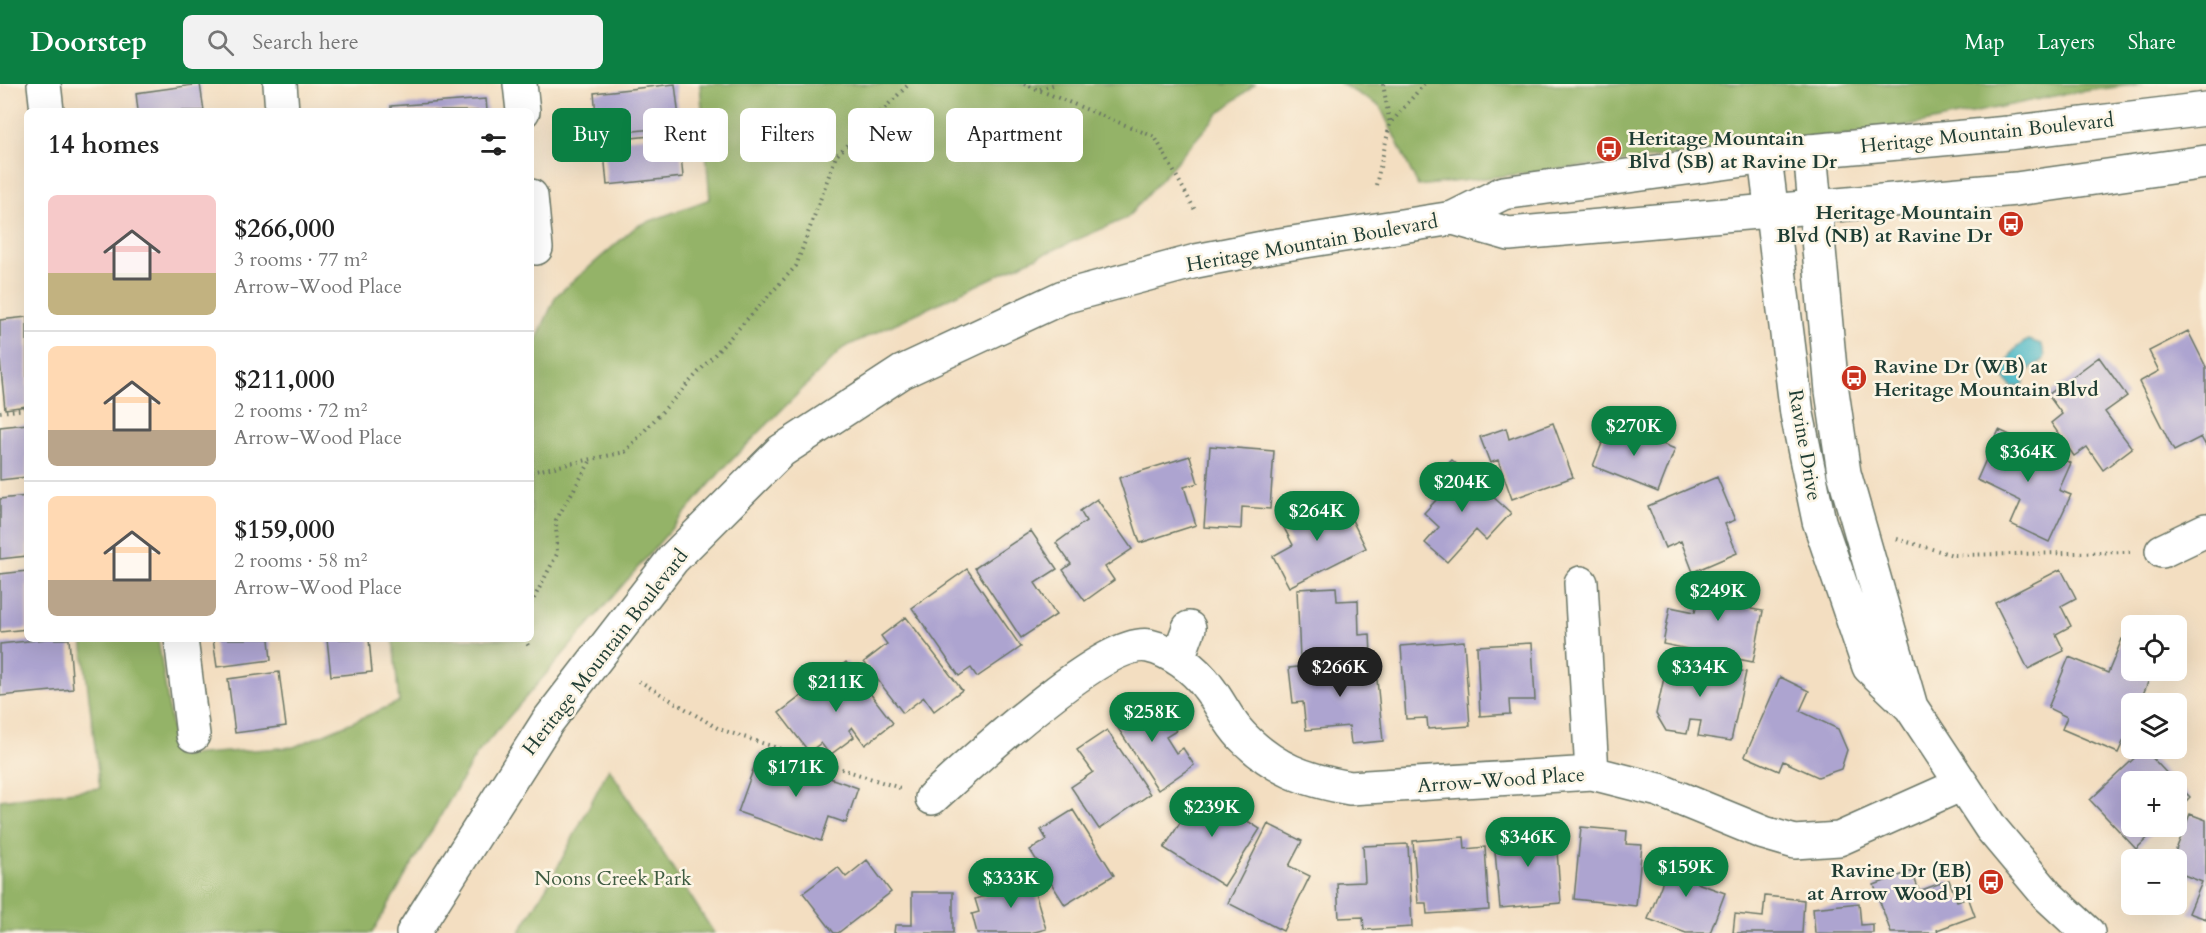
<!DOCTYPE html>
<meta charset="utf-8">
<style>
:root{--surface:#fff;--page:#f2f2f2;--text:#222;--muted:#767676;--line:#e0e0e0;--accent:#0b8043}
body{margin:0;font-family:Cardo,serif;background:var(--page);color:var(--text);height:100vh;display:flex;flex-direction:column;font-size:22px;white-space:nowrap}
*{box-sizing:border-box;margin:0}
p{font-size:20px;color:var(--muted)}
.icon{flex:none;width:33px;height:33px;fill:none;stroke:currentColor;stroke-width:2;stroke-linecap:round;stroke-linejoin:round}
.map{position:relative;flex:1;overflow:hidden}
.side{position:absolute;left:24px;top:24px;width:510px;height:534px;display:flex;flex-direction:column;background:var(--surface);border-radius:9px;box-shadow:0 6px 24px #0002}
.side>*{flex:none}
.top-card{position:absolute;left:552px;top:24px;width:570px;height:54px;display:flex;gap:12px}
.buttons{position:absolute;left:2121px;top:531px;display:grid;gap:12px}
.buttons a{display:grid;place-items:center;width:66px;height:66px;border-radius:9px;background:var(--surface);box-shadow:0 6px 24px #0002;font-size:30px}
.price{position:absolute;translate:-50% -51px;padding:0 14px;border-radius:21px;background:var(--accent);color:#fff;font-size:20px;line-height:39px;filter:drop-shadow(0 2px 3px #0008)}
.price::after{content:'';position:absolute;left:50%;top:36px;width:18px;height:14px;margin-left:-9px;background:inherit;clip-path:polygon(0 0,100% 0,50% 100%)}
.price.active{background:#222;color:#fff}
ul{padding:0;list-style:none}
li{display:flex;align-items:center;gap:18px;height:150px;padding:0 24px}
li+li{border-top:2px solid var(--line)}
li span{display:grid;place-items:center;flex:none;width:168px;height:120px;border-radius:9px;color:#555}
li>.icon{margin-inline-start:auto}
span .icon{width:72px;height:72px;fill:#fffc;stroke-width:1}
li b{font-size:26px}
h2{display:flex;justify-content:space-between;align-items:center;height:72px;padding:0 24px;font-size:26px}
.tag{padding:0 21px;border-radius:9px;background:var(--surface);box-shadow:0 6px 24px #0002;font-size:21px;line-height:54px}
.tag.active{background:var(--accent);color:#fff}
header{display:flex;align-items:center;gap:36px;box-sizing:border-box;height:84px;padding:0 30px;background:var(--accent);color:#fff}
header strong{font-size:28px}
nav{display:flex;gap:33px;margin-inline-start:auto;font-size:21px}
.search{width:420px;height:54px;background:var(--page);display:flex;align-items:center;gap:15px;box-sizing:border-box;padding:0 21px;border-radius:9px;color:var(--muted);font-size:22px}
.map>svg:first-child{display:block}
.forest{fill:#94b367;stroke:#5a784e;stroke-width:1.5}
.water{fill:#4bb8c6;stroke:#357a7d;stroke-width:1.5}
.building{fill:#ada4d0}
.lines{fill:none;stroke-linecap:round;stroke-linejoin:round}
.minor-casing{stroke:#697565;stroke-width:36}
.major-casing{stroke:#697565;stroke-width:36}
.path{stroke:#697565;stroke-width:4;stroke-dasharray:1.5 4.5;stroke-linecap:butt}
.minor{stroke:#fff;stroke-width:33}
.major{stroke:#fff;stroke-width:33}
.labels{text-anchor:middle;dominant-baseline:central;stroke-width:5;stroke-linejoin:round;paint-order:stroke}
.street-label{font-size:20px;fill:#1f3d34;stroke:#fcf5e5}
.poi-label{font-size:20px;font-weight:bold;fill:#1f3d34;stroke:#fcf5e5;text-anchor:start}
.park-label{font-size:20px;fill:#3e5b41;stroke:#fcf5e5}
</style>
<header>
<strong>Doorstep</strong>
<div class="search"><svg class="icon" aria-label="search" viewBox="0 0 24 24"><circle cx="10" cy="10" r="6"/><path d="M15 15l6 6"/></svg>Search here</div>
<nav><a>Map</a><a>Layers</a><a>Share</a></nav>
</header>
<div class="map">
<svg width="2206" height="849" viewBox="0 0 2206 849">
<rect width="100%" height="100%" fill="#fcf5e5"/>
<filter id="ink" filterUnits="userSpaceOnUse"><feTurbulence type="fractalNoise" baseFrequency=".0167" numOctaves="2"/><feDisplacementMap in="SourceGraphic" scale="12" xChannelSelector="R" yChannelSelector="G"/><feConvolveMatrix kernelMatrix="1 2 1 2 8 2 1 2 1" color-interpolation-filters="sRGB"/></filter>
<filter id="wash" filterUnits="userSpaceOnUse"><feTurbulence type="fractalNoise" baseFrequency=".008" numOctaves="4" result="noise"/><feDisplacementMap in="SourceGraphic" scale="24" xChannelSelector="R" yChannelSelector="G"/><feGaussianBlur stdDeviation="1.35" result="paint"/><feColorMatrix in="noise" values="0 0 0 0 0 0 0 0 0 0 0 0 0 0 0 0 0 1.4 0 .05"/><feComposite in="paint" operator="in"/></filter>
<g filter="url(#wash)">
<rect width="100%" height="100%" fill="#f3dec1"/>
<path class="forest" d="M700,0H1255L1218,30L1127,134L1028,177L843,264L723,385L476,671L372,849H0V716L100,704L82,555H158L176,672L294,663L399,618L393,555H531V268L556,212L637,142L710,115Z
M1341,0H2142L2069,9L1889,46L1418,102L1380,22Z
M609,684L714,849H519L552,794Z"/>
<path class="water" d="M2029,256L2041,260C2052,282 2036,275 2028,287C2025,291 2025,297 2023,301L2012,303L2005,295C2005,276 2012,263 2029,256Z"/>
<g id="blocks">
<path class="building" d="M200,0L204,27H138L136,9Z
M675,0L680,42L598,51L594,9Z
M486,15L487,27H391V22Z
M679,49L683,93L607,101L603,57Z
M27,233V322L5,325L0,276V236Z
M2188,247L2206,283V362L2201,353L2174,367L2139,298L2159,287L2149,267Z
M2099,273L2127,312L2105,328L2132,364L2103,386L2087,363L2074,372L2051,339L2062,330L2048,311Z
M1553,339L1573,393L1512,415L1498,376L1490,379L1480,353L1506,344L1509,355Z
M1610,339L1675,365L1658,408L1593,382Z
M27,340V393L0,396V343Z
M1999,346L2071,379L2059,406L2071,411L2049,458L2011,440L2021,417L1977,396Z
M1210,362L1274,367L1270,425L1242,423L1241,445L1204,443Z
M1190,372L1198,399L1184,403L1196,441L1140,459L1119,394Z
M1452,376L1511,429L1486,456L1476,446L1447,478L1425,459L1439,443L1424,429L1451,400L1439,389Z
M1717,393L1735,436L1725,440L1737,469L1693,488L1681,457L1665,464L1648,422Z
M27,412V472L0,475V415Z
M1329,414L1337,431L1347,426L1366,464L1289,503L1273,472L1293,461L1281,438Z
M1097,415L1132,465L1105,483L1114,496L1085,517L1063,486L1071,480L1056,459L1086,437L1080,427Z
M1031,447L1057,485L1035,499L1056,531L1021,554L975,484Z
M967,485L1021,563L977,593L971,584L959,592L912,524Z
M2061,485L2076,514L2061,522L2071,542L2056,550L2064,567L2028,585L1995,519Z
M27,487V545L0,548V490Z
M1702,494L1755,505L1751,525L1763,527L1753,578L1663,560L1670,523L1695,528Z
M1336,503L1337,517L1358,516L1359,551L1370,550L1371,571L1300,574L1297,505Z
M906,533L962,606L934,627L924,613L903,629L864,578L887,560L881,552Z
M47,555H69L73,605L0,612V560Z
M213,555H269L271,576L217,583Z
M327,555H369L372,588L331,592Z
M2122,555L2132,559V586H2153L2139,620H2132V638L2118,669L2062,645L2067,633L2048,624L2069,573L2108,589Z
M1464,557L1470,642L1428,645L1427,634L1406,635L1401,562Z
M1532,559L1535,616H1509L1510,630L1480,632L1477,562Z
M1669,571L1746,588L1731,657L1698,652L1701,637L1690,636L1687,650L1666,647L1656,630Z
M1375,575L1383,657L1351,660L1349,642L1306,646L1303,618L1293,619L1289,584Z
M846,578L893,639L865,661L852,643L849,646L854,653L830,671L821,659L809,668L779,629Z
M279,588L286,642L235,649L228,595Z
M1780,593L1809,607L1800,627L1838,645L1847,666L1841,685L1818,693L1783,677L1779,687L1745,672Z
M1151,609L1159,622L1148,629L1158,643L1168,636L1176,647L1166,653L1176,669L1183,664L1194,681L1158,706L1112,635Z
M1107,646L1150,710L1099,745L1071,703L1093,688L1077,666Z
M2144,665L2175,698H2132V742H2160L2136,765L2090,716Z
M759,669L858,704L846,739L829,733L821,757L738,728Z
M2176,699L2190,713L2176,727Z
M1200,707L1260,745L1224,802L1164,764Z
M1073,726L1114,791L1065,821L1030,766L1047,756L1041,746Z
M2190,730L2206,736V835L2189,829L2202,798L2176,788V776H2172Z
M1268,740L1302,757L1289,782L1310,792L1283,847L1228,819Z
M1555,741L1561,819L1500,824L1494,756L1517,754L1516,745Z
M1581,743L1627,747L1626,760L1642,761L1636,822L1574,815Z
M1464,753L1465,765L1485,763L1489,826L1427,830L1426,819H1418L1413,757Z
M1408,760L1412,843L1364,846L1363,833L1339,834L1337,799L1365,798L1363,762Z
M1675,766L1705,778L1697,799L1725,809L1710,849H1686L1648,835Z
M867,776L891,808L838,849H834L803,809L838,783L846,793Z
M1028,785L1046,845L1031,849H977L972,830L979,828L975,815L1012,804L1009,791Z
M1912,787L1919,807L1949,796L1957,817L1968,813L1975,832L1937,846L1938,849H1891L1874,801Z
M912,808H953V849H894L895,841H912Z
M1765,812L1804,816L1802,849H1733L1735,830L1763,833Z
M1859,819L1861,841L1873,840V849H1815L1813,824Z"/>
</g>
</g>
<g filter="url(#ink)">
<use href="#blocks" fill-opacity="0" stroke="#697565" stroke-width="1.5"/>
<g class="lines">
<g class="minor-casing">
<path id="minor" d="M44,0L47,27
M280,0L282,27
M520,0L523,27
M1810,67L1832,307L1844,389L1911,623
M1765,74L1797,330L1819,437L1869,583L1911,623L1991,744L2048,812L2088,849
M531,112L536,164
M2162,467L2206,446
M1581,499L1592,689
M181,555L193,651
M1178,574L1189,544
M932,714C968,682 1105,553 1149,562C1171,567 1195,585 1208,603C1220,618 1228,638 1242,652C1274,685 1305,696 1350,704L1592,689L1659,706L1764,749L1795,758L1839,755L1960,701"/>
</g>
<g class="major-casing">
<path id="major" d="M1453,134L1509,150L2016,105L2206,78
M413,849L548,637L673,475L781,367L902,288L1063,213L1196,177L1273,162L1453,134L1503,109L1810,67L2008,49L2206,25"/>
</g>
<path class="path" d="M1024,0L1155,53L1196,128
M1383,0L1390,40
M1040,5L1056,0
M1376,101L1390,40L1424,0
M0,328L27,325
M531,388L625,368L796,182L836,72L909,0
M1897,455L1953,471L2130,468
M531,520L557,470L556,436L591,376
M524,555L530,564
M639,597L719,645L900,704"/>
<use href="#minor" class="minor"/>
<use href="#major" class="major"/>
</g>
</g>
<defs>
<g id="bus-disc" transform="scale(1.35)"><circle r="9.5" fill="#c8321e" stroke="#fcf5e5"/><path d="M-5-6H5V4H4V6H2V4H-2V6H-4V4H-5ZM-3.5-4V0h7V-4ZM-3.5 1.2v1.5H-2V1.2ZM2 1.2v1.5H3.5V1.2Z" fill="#fff"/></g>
</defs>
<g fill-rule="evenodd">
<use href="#bus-disc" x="1609" y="65"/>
<use href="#bus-disc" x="2011" y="140"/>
<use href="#bus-disc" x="1854" y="294"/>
<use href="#bus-disc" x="1991" y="798"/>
</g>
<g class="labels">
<g class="street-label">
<text transform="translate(1987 49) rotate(-6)">Heritage Mountain Boulevard</text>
<text transform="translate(1312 159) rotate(-10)">Heritage Mountain Boulevard</text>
<text transform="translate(1805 361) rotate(80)">Ravine Drive</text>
<text transform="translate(605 568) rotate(-52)">Heritage Mountain Boulevard</text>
<text transform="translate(1501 696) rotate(-4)">Arrow-Wood Place</text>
</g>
<g class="poi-label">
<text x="1628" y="54">Heritage Mountain<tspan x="1628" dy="23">Blvd (SB) at Ravine Dr</tspan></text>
<text x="1992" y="128" text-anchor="end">Heritage Mountain<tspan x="1992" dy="23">Blvd (NB) at Ravine Dr</tspan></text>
<text x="1874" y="282">Ravine Dr (WB) at<tspan x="1874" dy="23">Heritage Mountain Blvd</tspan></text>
<text x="1972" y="786" text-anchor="end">Ravine Dr (EB)<tspan x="1972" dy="23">at Arrow Wood Pl</tspan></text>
</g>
<g class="park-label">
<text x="613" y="794">Noons Creek Park</text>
</g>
</g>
</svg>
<div class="buttons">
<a><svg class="icon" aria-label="locate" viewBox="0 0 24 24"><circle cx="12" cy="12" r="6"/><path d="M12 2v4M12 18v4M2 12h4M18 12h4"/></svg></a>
<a><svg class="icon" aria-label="layers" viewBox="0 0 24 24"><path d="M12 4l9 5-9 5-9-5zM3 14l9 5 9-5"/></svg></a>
<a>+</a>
<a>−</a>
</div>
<b class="price" style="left:1634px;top:373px">$270K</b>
<b class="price" style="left:2028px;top:399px">$364K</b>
<b class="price" style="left:1462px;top:429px">$204K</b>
<b class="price" style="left:1317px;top:458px">$264K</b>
<b class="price" style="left:1718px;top:538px">$249K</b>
<b class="price active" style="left:1340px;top:614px">$266K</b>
<b class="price" style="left:1700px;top:614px">$334K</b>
<b class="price" style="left:836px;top:629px">$211K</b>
<b class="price" style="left:1152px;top:659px">$258K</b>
<b class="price" style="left:796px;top:714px">$171K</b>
<b class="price" style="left:1212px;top:754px">$239K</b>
<b class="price" style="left:1528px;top:784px">$346K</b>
<b class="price" style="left:1686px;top:814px">$159K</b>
<b class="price" style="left:1011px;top:825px">$333K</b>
<div class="top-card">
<a class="tag active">Buy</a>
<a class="tag">Rent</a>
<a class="tag">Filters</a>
<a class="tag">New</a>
<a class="tag">Apartment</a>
</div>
<section class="side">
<h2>14 homes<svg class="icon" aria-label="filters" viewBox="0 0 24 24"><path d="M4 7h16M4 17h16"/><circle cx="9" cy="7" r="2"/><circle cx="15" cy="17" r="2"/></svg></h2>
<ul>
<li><span style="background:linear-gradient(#f6c9c9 65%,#c2b280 0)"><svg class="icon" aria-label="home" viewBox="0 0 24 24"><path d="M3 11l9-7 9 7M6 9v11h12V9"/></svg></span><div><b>$266,000</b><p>3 rooms · 77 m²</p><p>Arrow-Wood Place</p></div></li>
<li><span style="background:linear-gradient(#ffd9b3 70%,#b9a48a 0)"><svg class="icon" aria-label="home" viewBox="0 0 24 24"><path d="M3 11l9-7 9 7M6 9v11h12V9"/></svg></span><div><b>$211,000</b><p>2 rooms · 72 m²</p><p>Arrow-Wood Place</p></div></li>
<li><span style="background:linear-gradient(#ffd9b3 70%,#b9a48a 0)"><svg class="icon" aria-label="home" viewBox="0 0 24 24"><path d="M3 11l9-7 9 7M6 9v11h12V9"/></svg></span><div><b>$159,000</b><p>2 rooms · 58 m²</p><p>Arrow-Wood Place</p></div></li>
</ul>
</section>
</div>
